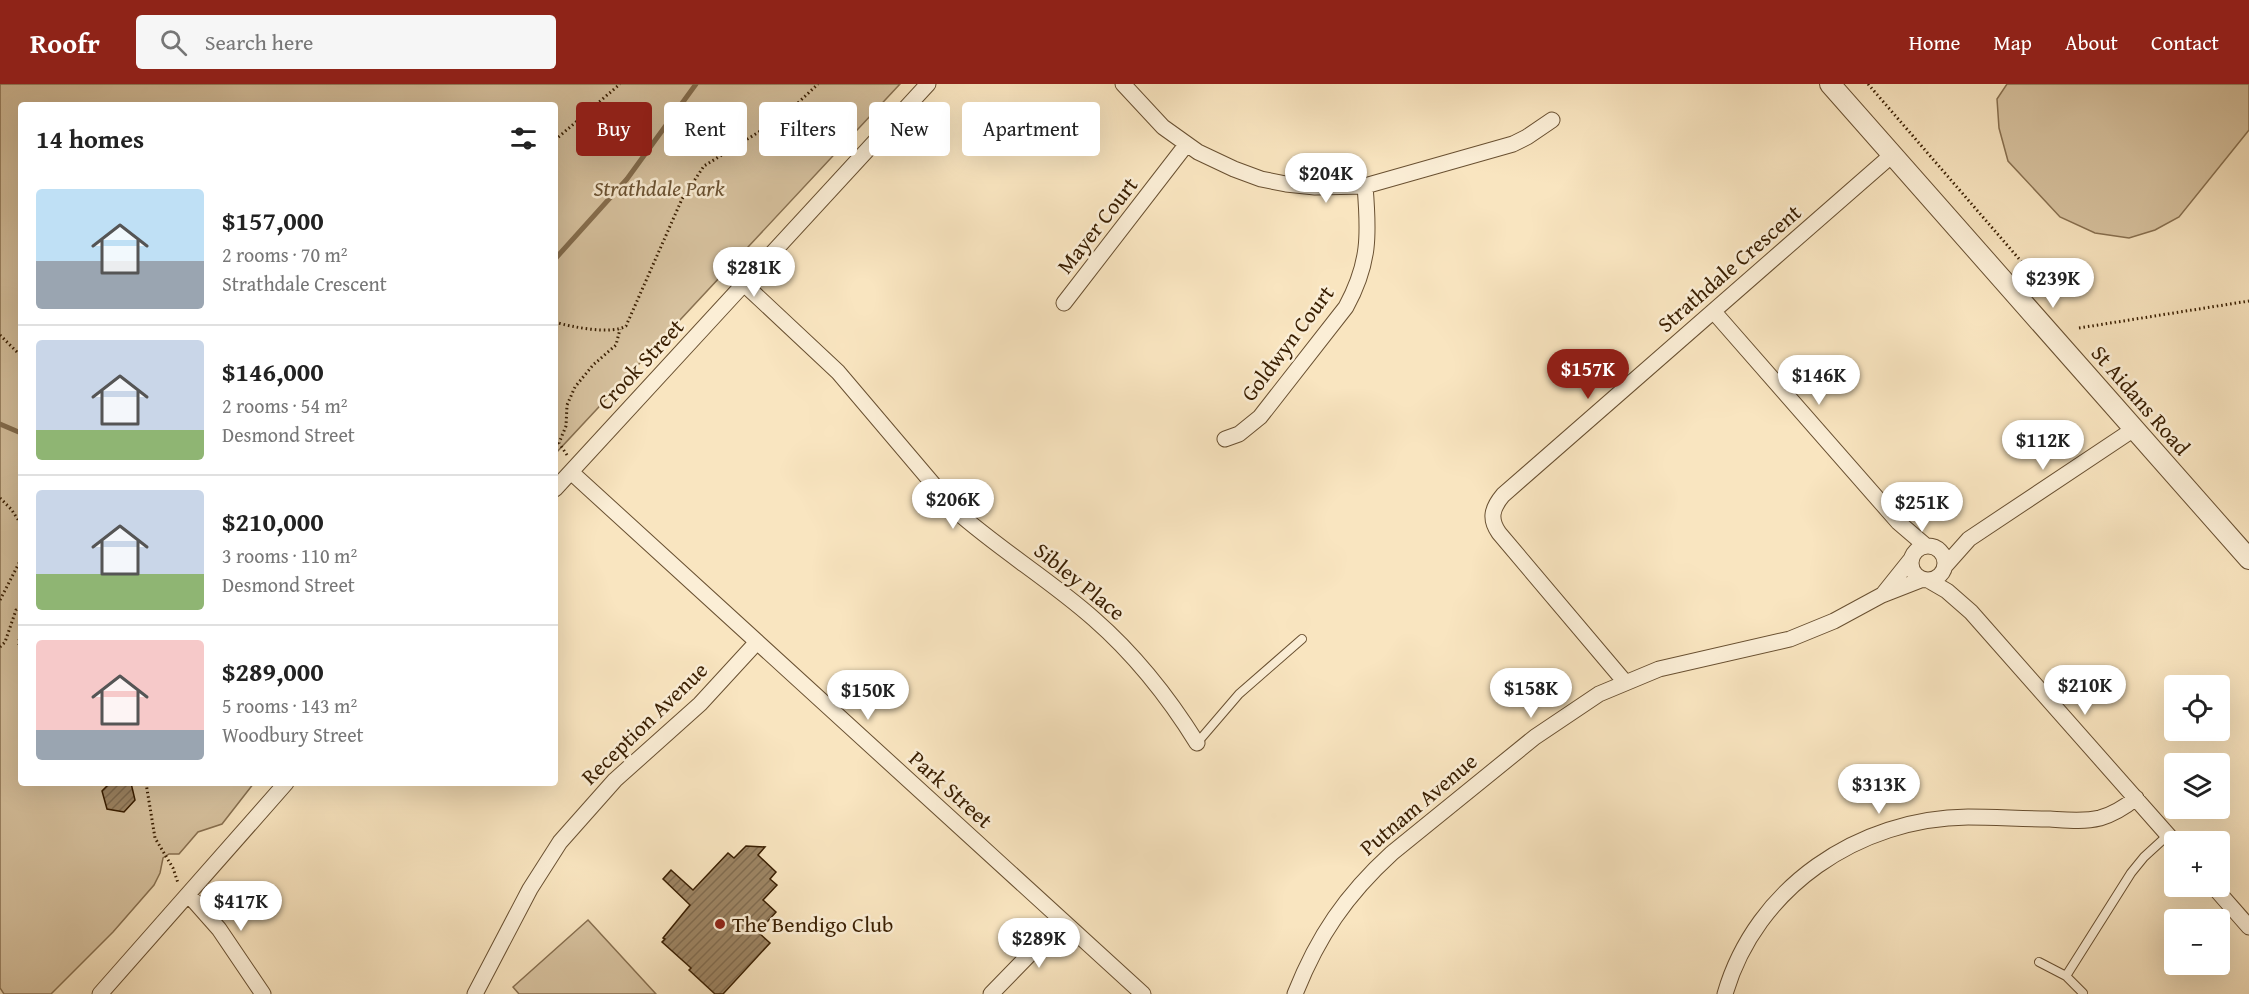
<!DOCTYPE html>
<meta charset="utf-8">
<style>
:root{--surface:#fff;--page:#f6f6f6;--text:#222;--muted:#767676;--line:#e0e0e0;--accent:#8f2418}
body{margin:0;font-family:"Gentium Book Plus",serif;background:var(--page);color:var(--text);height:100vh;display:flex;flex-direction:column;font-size:22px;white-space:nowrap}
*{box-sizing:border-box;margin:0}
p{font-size:20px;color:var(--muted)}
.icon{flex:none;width:33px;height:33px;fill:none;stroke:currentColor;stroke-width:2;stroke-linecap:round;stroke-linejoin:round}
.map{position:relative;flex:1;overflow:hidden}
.drawer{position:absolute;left:18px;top:18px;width:540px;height:684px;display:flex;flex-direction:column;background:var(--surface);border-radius:6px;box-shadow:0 6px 24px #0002}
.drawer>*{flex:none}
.hud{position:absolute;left:576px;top:18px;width:570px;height:54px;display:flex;gap:12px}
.buttons{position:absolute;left:2164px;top:591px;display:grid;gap:12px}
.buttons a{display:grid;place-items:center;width:66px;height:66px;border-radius:6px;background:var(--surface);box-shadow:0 6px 24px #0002;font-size:30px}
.price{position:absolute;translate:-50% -51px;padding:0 14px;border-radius:21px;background:#fff;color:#222;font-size:20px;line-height:39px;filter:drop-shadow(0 2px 3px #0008)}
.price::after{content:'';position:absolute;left:50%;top:36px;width:18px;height:14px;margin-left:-9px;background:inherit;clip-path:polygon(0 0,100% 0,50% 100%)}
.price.on{background:var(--accent);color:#fff}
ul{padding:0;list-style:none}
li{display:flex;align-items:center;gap:18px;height:150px;padding:0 18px}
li+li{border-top:2px solid var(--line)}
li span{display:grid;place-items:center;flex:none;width:168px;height:120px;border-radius:6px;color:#555}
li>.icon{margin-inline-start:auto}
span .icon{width:72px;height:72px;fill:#fffc;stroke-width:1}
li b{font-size:26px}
h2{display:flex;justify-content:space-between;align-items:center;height:72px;padding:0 18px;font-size:26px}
.pill{padding:0 21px;border-radius:6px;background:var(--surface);box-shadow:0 6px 24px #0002;font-size:21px;line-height:54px}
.pill.on{background:var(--accent);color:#fff}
header{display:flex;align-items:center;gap:36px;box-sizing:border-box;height:84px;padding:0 30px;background:var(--accent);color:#fff}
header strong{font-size:28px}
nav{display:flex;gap:33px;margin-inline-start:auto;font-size:21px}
.search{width:420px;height:54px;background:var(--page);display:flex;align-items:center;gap:15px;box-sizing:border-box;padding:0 21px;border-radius:6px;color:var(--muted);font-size:22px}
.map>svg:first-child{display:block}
.green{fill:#d8c3a0;stroke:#887050;stroke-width:1.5}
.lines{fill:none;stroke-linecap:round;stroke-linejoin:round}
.stream{stroke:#856d4d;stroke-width:5}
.building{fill:url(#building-hatch);stroke:#391e01;stroke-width:1.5}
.service-casing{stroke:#695031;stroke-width:10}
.minor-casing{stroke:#695031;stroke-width:17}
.tertiary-casing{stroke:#695031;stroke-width:22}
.path{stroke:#391e01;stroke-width:3;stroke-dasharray:1.5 3;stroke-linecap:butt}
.service{stroke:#fbeed6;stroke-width:8}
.minor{stroke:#fbeed6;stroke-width:15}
.tertiary{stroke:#fbeed6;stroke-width:20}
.poi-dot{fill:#8f2418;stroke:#fbeed6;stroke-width:2}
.labels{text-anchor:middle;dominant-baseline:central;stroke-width:5;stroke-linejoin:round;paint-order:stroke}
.park-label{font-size:22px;font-style:italic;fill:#695031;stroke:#fbeed6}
.street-label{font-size:22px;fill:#391e01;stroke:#fbeed6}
.poi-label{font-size:22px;fill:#391e01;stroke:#fbeed6;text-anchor:start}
</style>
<header>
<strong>Roofr</strong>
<div class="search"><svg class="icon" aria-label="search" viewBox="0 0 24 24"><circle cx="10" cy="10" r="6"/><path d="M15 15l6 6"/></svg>Search here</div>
<nav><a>Home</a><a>Map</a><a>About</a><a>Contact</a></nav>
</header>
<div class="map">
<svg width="2249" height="910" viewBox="0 0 2249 910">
<defs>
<pattern id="building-hatch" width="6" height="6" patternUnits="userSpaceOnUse" patternTransform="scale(1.5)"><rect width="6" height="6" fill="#9d8564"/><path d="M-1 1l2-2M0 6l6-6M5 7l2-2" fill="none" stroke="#816c50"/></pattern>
</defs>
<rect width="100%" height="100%" fill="#f9e5c0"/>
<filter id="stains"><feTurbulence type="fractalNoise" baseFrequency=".00333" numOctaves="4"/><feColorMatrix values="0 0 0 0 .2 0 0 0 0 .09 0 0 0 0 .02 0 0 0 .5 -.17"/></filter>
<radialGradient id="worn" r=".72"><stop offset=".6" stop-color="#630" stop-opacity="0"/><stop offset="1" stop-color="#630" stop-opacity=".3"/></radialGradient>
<path class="green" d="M0,0H900L555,370V21H21V699H254L222,740L198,748L179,770H169L163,774L160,789L154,801L113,848L51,910H4L0,904Z
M2007,0H2249V46L2179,133L2155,146L2129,154L2095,149L2060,133L2008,77L1999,44L1997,15Z
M588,836L656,910H519L513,903Z"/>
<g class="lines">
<path class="stream" d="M555,175L627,95L696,0
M0,340L21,349"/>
</g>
<path class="building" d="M110,699H131L135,716L124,728L107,725L102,707Z
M746,762L765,763L758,771L776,788L770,795L777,801L763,816L776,828L758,848L770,859L723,910H715L689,886L691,884L662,858L665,855L663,854L690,821L663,795L671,786L693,806L728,769L734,774Z"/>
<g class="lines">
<g class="service-casing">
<path id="service" d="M1197,659L1239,610L1302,555
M2039,878L2066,892L2083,909
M2066,892L2131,789L2144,773L2168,751"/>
</g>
<g class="minor-casing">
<path id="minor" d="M1123,0L1163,43L1198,68L1234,85L1261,95L1286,100L1315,103L1365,102L1513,60L1527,53L1552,36
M744,200L838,288L956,427C1000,466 1050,496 1094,535C1134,570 1169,614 1197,659
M1064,219L1186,61
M1714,228L1898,438L1926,462
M1225,355L1239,350L1260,333L1346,223C1370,179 1369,150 1365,102
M571,388L1143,910
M555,405L928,0
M1911 479a17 17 0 1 1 34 0a17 17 0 1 1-34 0Z
M1945,482L1969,455L2134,345
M1928,496L1947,507L1971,528L2175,759
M1884,509L1912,474
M1625,598L1499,449C1489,435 1492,424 1503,411L1892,71
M2213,802L2249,843
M188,810L219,845L263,910
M100,910L286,699
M475,910L530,805L560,758L615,696L700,620L757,558
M991,910L1062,837
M1295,910C1318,852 1346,811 1392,769L1535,653L1599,610L1659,585L1790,555L1834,537L1882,511L1923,495
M1725,910C1756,803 1859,734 1968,733C1996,733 2023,735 2050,735C2066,736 2084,738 2100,734C2114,730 2125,723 2136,714"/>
</g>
<g class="tertiary-casing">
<path id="tertiary" d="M1830,0L2249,475"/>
</g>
<path class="path" d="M1868,0L2039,198
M555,56L620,0
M555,238C571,243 612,251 626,242L682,115L704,82L783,33L818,0
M2079,244L2249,217
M0,251L21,272
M567,371L559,359L566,342L567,321L575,303L593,281L616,261L620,245
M0,414L11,425L21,440
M0,516L21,475
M21,551L18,559L21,562
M0,563L5,558L16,526L21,523
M146,699L155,754L173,784L178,799"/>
<use href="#service" class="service"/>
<use href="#minor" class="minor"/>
<use href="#tertiary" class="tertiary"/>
</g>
<circle class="poi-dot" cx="720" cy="840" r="6"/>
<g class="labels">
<g class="park-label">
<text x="659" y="104">Strathdale Park</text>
</g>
<g class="street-label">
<text transform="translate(1097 141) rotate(-52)">Mayer Court</text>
<text transform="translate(1729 184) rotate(-41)">Strathdale Crescent</text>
<text transform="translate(1287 259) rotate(-53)">Goldwyn Court</text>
<text transform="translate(640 280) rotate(-47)">Crook Street</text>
<text transform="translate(2141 316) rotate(49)">St Aidans Road</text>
<text transform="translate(1080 497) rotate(39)">Sibley Place</text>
<text transform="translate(644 639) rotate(-44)">Reception Avenue</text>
<text transform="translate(951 705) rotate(42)">Park Street</text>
<text transform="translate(1418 720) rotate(-40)">Putnam Avenue</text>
</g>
<g class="poi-label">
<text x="732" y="840">The Bendigo Club</text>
</g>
</g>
<rect width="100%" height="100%" filter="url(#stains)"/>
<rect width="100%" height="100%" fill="url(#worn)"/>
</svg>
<div class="buttons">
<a><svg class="icon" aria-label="locate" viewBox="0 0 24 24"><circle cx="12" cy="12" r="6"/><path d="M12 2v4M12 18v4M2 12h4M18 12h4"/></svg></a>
<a><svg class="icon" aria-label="layers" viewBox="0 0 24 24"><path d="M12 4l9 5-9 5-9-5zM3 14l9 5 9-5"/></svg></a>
<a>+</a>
<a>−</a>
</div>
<b class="price" style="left:1326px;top:120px">$204K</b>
<b class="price" style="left:754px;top:214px">$281K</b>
<b class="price" style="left:2053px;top:225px">$239K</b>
<b class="price on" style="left:1588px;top:316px">$157K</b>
<b class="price" style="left:1819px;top:322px">$146K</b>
<b class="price" style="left:2043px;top:387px">$112K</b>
<b class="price" style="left:953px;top:446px">$206K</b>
<b class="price" style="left:1922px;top:449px">$251K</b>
<b class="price" style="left:2085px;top:632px">$210K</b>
<b class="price" style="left:1531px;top:635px">$158K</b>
<b class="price" style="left:868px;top:637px">$150K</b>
<b class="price" style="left:1879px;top:731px">$313K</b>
<b class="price" style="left:241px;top:848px">$417K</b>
<b class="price" style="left:1039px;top:885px">$289K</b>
<div class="hud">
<a class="pill on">Buy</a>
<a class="pill">Rent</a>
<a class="pill">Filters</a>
<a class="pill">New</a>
<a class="pill">Apartment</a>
</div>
<section class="drawer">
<h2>14 homes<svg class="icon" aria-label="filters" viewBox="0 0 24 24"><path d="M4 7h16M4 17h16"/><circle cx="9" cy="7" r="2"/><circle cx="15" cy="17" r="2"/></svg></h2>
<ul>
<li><span style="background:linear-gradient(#bfe0f5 60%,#9aa5b1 0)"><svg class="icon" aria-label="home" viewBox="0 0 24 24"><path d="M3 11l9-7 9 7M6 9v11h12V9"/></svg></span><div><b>$157,000</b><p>2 rooms · 70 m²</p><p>Strathdale Crescent</p></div></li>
<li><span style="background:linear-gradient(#c9d6e8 75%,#8fb573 0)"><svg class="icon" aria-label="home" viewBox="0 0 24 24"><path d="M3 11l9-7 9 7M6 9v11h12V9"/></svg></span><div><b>$146,000</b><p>2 rooms · 54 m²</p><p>Desmond Street</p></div></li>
<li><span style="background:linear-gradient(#c9d6e8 70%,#8fb573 0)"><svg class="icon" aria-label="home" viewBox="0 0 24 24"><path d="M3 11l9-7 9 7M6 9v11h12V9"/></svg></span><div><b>$210,000</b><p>3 rooms · 110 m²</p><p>Desmond Street</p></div></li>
<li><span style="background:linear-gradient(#f6c9c9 75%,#9aa5b1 0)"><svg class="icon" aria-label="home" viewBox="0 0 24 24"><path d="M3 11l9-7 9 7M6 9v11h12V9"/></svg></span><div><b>$289,000</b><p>5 rooms · 143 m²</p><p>Woodbury Street</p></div></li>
</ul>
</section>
</div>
